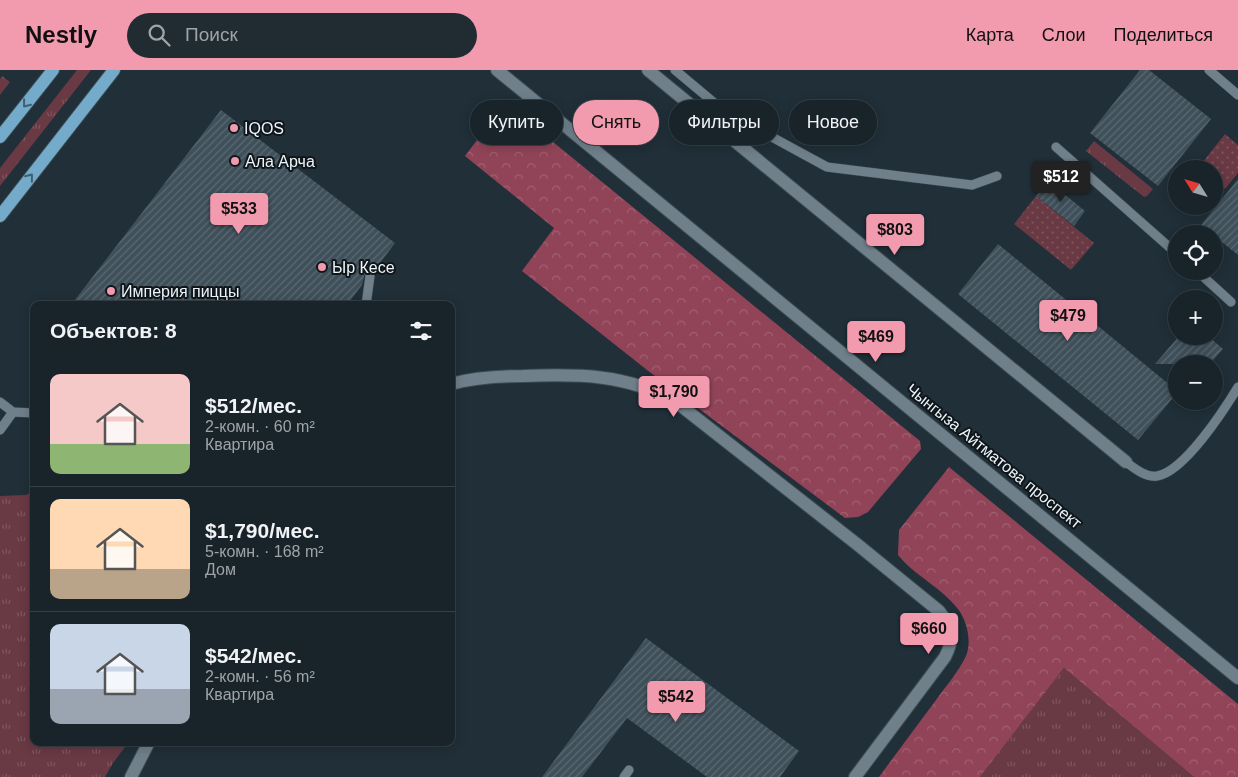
<!DOCTYPE html>
<html lang="ru">
<meta charset="utf-8">
<style>
:root{--surface:#18232a;--page:#212b32;--text:#f1f3f6;--muted:#9fa4a8;--line:#364047;--accent:#f29aae}
body{margin:0;font-family:Helvetica,sans-serif;background:var(--page);color:var(--text);height:100vh;display:flex;flex-direction:column;font-size:19px;white-space:nowrap}
*{box-sizing:border-box;margin:0}
p{font-size:16px;color:var(--muted)}
.icon{flex:none;width:28px;height:28px;fill:none;stroke:currentColor;stroke-width:2;stroke-linecap:round;stroke-linejoin:round}
.map{position:relative;flex:1;overflow:hidden}
.drawer{position:absolute;left:30px;top:231px;width:425px;height:445px;display:flex;flex-direction:column;background:var(--surface);border-radius:10px;box-shadow:0 2px 12px #0003,0 0 0 1px var(--line)}
.drawer>*{flex:none}
.banner{position:absolute;left:470px;top:30px;width:475px;height:45px;display:flex;gap:10px}
.needle{width:32px;rotate:307deg}
.buttons{position:absolute;left:1168px;top:90px;display:grid;gap:10px}
.buttons a{display:grid;place-items:center;width:55px;height:55px;border-radius:50%;background:var(--surface);box-shadow:0 2px 12px #0003,0 0 0 1px var(--line);font-size:25px}
.price{position:absolute;translate:-50% -42px;padding:0 11px;border-radius:5px;background:var(--accent);color:#111;font-size:16px;line-height:32px;filter:drop-shadow(0 1px 2px #0008)}
.price::after{content:'';position:absolute;left:50%;top:30px;width:15px;height:11px;margin-left:-8px;background:inherit;clip-path:polygon(0 0,100% 0,50% 100%)}
.price.selected{background:#222;color:#fff}
ul{padding:0;list-style:none}
li{display:flex;align-items:center;gap:15px;height:125px;padding:0 20px}
li+li{border-top:1px solid var(--line)}
li span{display:grid;place-items:center;flex:none;width:140px;height:100px;border-radius:10px;color:#555}
li>.icon{margin-inline-start:auto}
span .icon{width:60px;height:60px;fill:#fffc;stroke-width:1}
li b{font-size:21px}
h2{display:flex;justify-content:space-between;align-items:center;height:60px;padding:0 20px;font-size:21px}
.chip{padding:0 18px;border-radius:22px;background:var(--surface);box-shadow:0 2px 12px #0003,0 0 0 1px var(--line);font-size:18px;line-height:45px}
.chip.selected{background:var(--accent);color:#111}
header{display:flex;align-items:center;gap:30px;box-sizing:border-box;height:70px;padding:0 25px;background:var(--accent);color:#111}
header strong{font-size:24px}
nav{display:flex;gap:28px;margin-inline-start:auto;font-size:18px}
.search{width:350px;height:45px;background:var(--page);display:flex;align-items:center;gap:12px;box-sizing:border-box;padding:0 18px;border-radius:28px;color:var(--muted);font-size:19px}
.map>svg:first-child{display:block}
.grass{fill:url(#grass-tufts)}
.forest{fill:url(#forest-crowns)}
.park{fill:url(#park-dots)}
.building{fill:url(#building-hatch)}
.lines{fill:none;stroke-linecap:round;stroke-linejoin:round}
.service-casing{stroke:#3e4c54;stroke-width:10}
.minor-casing{stroke:#3e4c54;stroke-width:14}
.secondary-casing{stroke:#3e4c54;stroke-width:14}
.primary-casing{stroke:#3e4c54;stroke-width:14}
.service{stroke:#6f808b;stroke-width:9}
.minor{stroke:#6f808b;stroke-width:12}
.secondary{stroke:#6f808b;stroke-width:12}
.primary{stroke:#74abca;stroke-width:12}
.oneway{stroke:#426072}
.poi-dot{fill:#f29aae;stroke:#10161a;stroke-width:2}
.labels{text-anchor:middle;dominant-baseline:central;stroke-width:4;stroke-linejoin:round;paint-order:stroke}
.poi-label{font-size:16px;fill:#ebf5fb;stroke:#10161a;text-anchor:start}
.street-label{font-size:16px;fill:#ebf5fb;stroke:#10161a}
</style>
<header>
<strong>Nestly</strong>
<div class="search"><svg class="icon" aria-label="search" viewBox="0 0 24 24"><circle cx="10" cy="10" r="6"/><path d="M15 15l6 6"/></svg>Поиск</div>
<nav><a>Карта</a><a>Слои</a><a>Поделиться</a></nav>
</header>
<div class="map">
<svg width="1238" height="707" viewBox="0 0 1238 707">
<defs>
<pattern id="grass-tufts" width="24" height="20" patternUnits="userSpaceOnUse" patternTransform="scale(1.25)"><rect width="24" height="20" fill="#693944"/><path d="M3 7l-1-3M5 7V3M7 7l1-3M15 17l-1-3M17 17v-4M19 17l1-3" fill="none" stroke="#7f5660"/></pattern>
<pattern id="forest-crowns" width="20" height="18" patternUnits="userSpaceOnUse" patternTransform="scale(1.25)"><rect width="20" height="18" fill="#914458"/><path d="M2 6a3 3 0 1 1 6 0M12 15a3 3 0 1 1 6 0" fill="none" stroke="#a16071"/></pattern>
<pattern id="park-dots" width="8" height="8" patternUnits="userSpaceOnUse" patternTransform="scale(1.25)"><rect width="8" height="8" fill="#693944"/><path d="M2 2h.1M6 6h.1" fill="none" stroke="#7f5660" stroke-width="1.8" stroke-linecap="round"/></pattern>
<pattern id="building-hatch" width="6" height="6" patternUnits="userSpaceOnUse" patternTransform="scale(1.25)"><rect width="6" height="6" fill="#3f505a"/><path d="M-1 1l2-2M0 6l6-6M5 7l2-2" fill="none" stroke="#5b6a73"/></pattern>
</defs>
<rect width="100%" height="100%" fill="#202f38"/>
<path class="grass" d="M77,0H91L0,116V98Z
M2,6L10,12L0,25V9Z
M1094,71L1153,119L1147,126L1144,127L1086,81Z
M34,420V672L128,673L113,693L105,707H0V426L26,425Z
M1064,598L1194,707H980Z"/>
<path class="forest" d="M526,50L920,371L921,379L868,442L858,447L845,448L647,300L522,201L554,158L465,86L483,62Z
M949,397L1238,634V707H1194L1064,598L980,707H879C898,681 917,656 936,630C946,616 959,601 966,586C972,571 967,551 958,539C941,517 915,506 898,485L899,460Z"/>
<path class="park" d="M1225,64L1238,75V103L1225,119L1214,111V99L1198,98Z
M1036,126L1094,173L1071,200L1014,154Z"/>
<path class="building" d="M1140,0H1149L1211,49L1158,116L1090,63Z
M221,40L395,173L374,201L368,200L365,203L362,215L347,235H71Z
M1238,109V185L1201,155Z
M1048,111L1085,141L1074,156L1036,126Z
M998,174L1176,320V324L1138,370L958,224Z
M1179,266H1208L1223,279L1210,294H1155Z
M646,568L799,681L780,707H707L627,648L582,707H542Z"/>
<g class="lines">
<g class="service-casing">
<path id="service" d="M675,0L724,41L827,97L972,115L997,106
M1209,0L1238,25
M1056,77L1176,183
M1197,201L1231,232
M366,235L370,206
M0,332L13,342L34,343
M0,360L13,342
M1126,392C1134,398 1146,408 1157,406C1184,402 1224,340 1238,317
M624,707L629,700"/>
</g>
<g class="minor-casing">
<path id="minor" d="M648,0L1126,392
M451,314C475,307 499,306 523,306C578,304 628,304 676,332L858,475L939,541C953,558 955,567 945,587L855,707
M131,707L149,672"/>
</g>
<g class="secondary-casing">
<path id="secondary" d="M497,0L1238,608"/>
</g>
<g class="primary-casing">
<path id="primary" d="M0,67L53,0
M0,146L114,0"/>
</g>
<use href="#service" class="service"/>
<use href="#minor" class="minor"/>
<use href="#secondary" class="secondary"/>
<use href="#primary" class="primary"/>
</g>
<defs><path id="oneway-chevron" d="M-2-3.5L2.5 0L-2 3.5" fill="none" stroke-width="1.6" stroke-linecap="round" stroke-linejoin="round" transform="scale(1.25)"/></defs>
<g class="oneway">
<use href="#oneway-chevron" transform="translate(26 34) rotate(128)"/>
<use href="#oneway-chevron" transform="translate(30 107) rotate(-52)"/>
</g>
<g class="poi-dot">
<circle cx="234" cy="58" r="5"/>
<circle cx="235" cy="91" r="5"/>
<circle cx="322" cy="197" r="5"/>
<circle cx="111" cy="221" r="5"/>
</g>
<g class="labels">
<g class="poi-label">
<text x="244" y="58">IQOS</text>
<text x="245" y="91">Ала Арча</text>
<text x="332" y="197">Ыр Кесе</text>
<text x="121" y="221">Империя пиццы</text>
</g>
<g class="street-label">
<text transform="translate(994 386) rotate(39)">Чынгыза Айтматова проспект</text>
</g>
</g>
</svg>
<div class="buttons">
<a><svg class="needle" viewBox="-14 -14 28 28"><path d="M0-13l5 13h-10z" fill="#e53935"/><path d="M0 13l5-13h-10z" fill="#9fa4a8"/></svg></a>
<a><svg class="icon" aria-label="locate" viewBox="0 0 24 24"><circle cx="12" cy="12" r="6"/><path d="M12 2v4M12 18v4M2 12h4M18 12h4"/></svg></a>
<a>+</a>
<a>−</a>
</div>
<b class="price selected" style="left:1061px;top:133px">$512</b>
<b class="price" style="left:239px;top:165px">$533</b>
<b class="price" style="left:895px;top:186px">$803</b>
<b class="price" style="left:1068px;top:272px">$479</b>
<b class="price" style="left:876px;top:293px">$469</b>
<b class="price" style="left:674px;top:348px">$1,790</b>
<b class="price" style="left:929px;top:585px">$660</b>
<b class="price" style="left:676px;top:653px">$542</b>
<div class="banner">
<a class="chip">Купить</a>
<a class="chip selected">Снять</a>
<a class="chip">Фильтры</a>
<a class="chip">Новое</a>
</div>
<section class="drawer">
<h2>Объектов: 8<svg class="icon" aria-label="filters" viewBox="0 0 24 24"><path d="M4 7h16M4 17h16"/><circle cx="9" cy="7" r="2"/><circle cx="15" cy="17" r="2"/></svg></h2>
<ul>
<li><span style="background:linear-gradient(#f6c9c9 70%,#8fb573 0)"><svg class="icon" aria-label="home" viewBox="0 0 24 24"><path d="M3 11l9-7 9 7M6 9v11h12V9"/></svg></span><div><b>$512/мес.</b><p>2-комн. · 60 m²</p><p>Квартира</p></div></li>
<li><span style="background:linear-gradient(#ffd9b3 70%,#b9a48a 0)"><svg class="icon" aria-label="home" viewBox="0 0 24 24"><path d="M3 11l9-7 9 7M6 9v11h12V9"/></svg></span><div><b>$1,790/мес.</b><p>5-комн. · 168 m²</p><p>Дом</p></div></li>
<li><span style="background:linear-gradient(#c9d6e8 65%,#9aa5b1 0)"><svg class="icon" aria-label="home" viewBox="0 0 24 24"><path d="M3 11l9-7 9 7M6 9v11h12V9"/></svg></span><div><b>$542/мес.</b><p>2-комн. · 56 m²</p><p>Квартира</p></div></li>
</ul>
</section>
</div>
